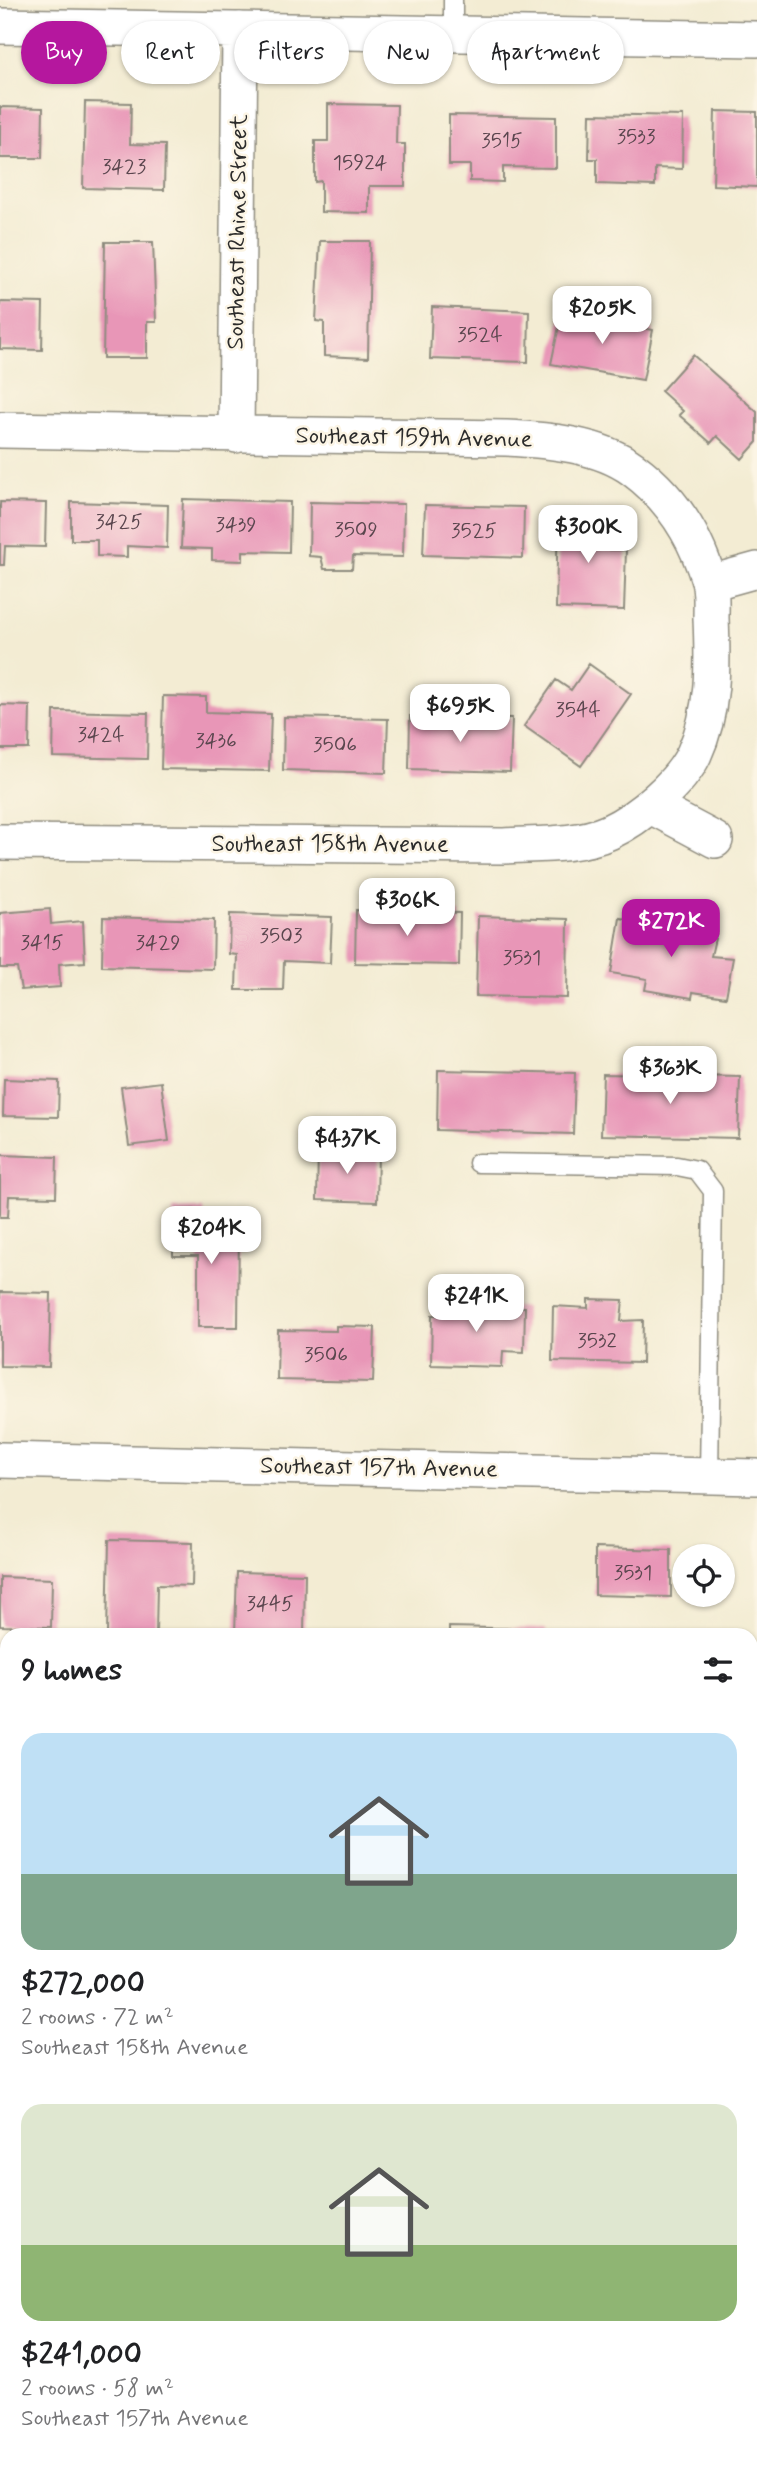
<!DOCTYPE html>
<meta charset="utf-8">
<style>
:root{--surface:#fff;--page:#f6f6f6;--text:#202124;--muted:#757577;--accent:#b5179e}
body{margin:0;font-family:Mynerve,sans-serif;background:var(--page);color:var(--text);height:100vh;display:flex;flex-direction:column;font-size:26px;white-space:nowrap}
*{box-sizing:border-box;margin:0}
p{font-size:23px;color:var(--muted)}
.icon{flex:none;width:38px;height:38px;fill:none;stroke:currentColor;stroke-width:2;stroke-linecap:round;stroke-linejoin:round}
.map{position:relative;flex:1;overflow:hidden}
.details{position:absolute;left:0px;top:1628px;width:758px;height:842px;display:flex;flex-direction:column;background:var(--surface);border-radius:21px 21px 0 0;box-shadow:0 2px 5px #0004}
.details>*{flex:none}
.banner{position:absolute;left:21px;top:21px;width:716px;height:63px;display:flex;gap:14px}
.buttons{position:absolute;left:672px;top:1544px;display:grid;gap:14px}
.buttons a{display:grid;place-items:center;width:63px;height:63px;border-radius:50%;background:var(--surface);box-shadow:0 2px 5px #0004;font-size:35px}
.price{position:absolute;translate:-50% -60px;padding:0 16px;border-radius:14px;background:#fff;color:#222;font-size:23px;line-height:46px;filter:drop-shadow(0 2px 4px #0008)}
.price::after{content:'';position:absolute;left:50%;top:42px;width:21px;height:16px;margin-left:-10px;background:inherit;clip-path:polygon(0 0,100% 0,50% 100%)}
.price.active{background:var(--accent);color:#fff}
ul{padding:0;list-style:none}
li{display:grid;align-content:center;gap:14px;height:371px;padding:0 21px}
li span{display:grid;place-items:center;height:217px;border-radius:21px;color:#555}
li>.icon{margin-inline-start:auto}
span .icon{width:126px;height:126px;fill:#fffc;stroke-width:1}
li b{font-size:30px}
h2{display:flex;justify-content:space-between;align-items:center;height:84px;padding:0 21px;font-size:30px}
.pill{padding:0 24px;border-radius:32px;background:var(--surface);box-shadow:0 2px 5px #0004;font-size:24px;line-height:63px}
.pill.active{background:var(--accent);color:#fff}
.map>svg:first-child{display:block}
.building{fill:#e896b7}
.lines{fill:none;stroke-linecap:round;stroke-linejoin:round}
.lane-casing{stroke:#8f8c7f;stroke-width:21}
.street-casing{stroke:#8f8c7f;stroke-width:38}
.lane{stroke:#fff;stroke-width:18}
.street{stroke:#fff;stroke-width:35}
.labels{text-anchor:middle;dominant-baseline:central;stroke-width:5;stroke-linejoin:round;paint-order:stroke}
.number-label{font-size:21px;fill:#5a464e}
.street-label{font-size:24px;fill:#2b2b2b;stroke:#fcf5e5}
</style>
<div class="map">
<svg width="757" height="2468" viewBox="0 0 757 2468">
<rect width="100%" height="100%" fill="#fcf5e5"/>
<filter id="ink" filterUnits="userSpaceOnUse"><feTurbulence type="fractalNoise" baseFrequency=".0143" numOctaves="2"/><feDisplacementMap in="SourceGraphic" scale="14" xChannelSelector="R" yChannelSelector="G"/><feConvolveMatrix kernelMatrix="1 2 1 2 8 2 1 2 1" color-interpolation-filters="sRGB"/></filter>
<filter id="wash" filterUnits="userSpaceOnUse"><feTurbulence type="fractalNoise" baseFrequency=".00686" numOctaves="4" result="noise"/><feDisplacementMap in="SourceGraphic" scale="28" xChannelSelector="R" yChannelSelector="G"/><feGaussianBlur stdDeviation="1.57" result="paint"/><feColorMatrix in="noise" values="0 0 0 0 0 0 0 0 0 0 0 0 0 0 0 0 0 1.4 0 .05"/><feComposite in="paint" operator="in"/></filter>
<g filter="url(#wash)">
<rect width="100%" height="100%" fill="#f3ecd3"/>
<g id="blocks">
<path class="building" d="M85,102L131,103L130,144L165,145L164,190L83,188Z
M328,104L397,105L396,144H405V186H369V213L321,212V181L315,182V141H328Z
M0,107L43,108L42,158H0Z
M715,111L757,112V187L713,185Z
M590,114L683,116L682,169L655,168V186L597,184V159H589Z
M449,115L556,117V168L503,167V182L470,181V165H449Z
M320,241H370L368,358L324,356V322L316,321Z
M105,242H153L156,322H147V358H103Z
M0,302L43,303L42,350L0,349Z
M432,307L529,311L528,362L430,359Z
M562,312L653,330L643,380L551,364Z
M693,355L757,412V442L742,459L717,436L711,443L679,415L683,411L661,391Z
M183,499L290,502L289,552L243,551V561L212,560V549L181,548Z
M0,502L46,503L45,547L5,546L4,565H0Z
M71,502L168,505L167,548L127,546V557L97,556V540H71Z
M310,502L404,504L403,557L353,556L352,569H324L321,557L309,556Z
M425,505L524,507L523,558L423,555Z
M558,512L603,513L602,550H626L624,610L556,608Z
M589,664L631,694L581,766L524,726L556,680L571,690Z
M163,696L206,697V712L271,714L269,771L161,769Z
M0,705L30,706L29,749H0Z
M54,711L148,713L147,759L53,757Z
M410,716L512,718L510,772L409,769Z
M284,717L388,719L386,773L283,770Z
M50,909L51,924L83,921L85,962L59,964L60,987L21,990L17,968H0V913Z
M356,910L460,913L459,965L355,963Z
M230,914L332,917L330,963L284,961L283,990H236L237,955L229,954Z
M478,916L568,919L567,998L476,996Z
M103,917L214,920L213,969L102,966Z
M620,918L716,934L711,956L733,958L726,997L693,992L692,998L645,990L647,979L611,973Z
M438,1070L575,1073L573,1134L437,1130Z
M603,1074L740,1077L738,1138L601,1135Z
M4,1079L59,1081L58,1117L3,1116Z
M161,1082L169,1141L129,1146L121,1087Z
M318,1151L378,1153L377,1202L317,1200Z
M0,1155L57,1157L56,1197L9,1196L8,1217H0Z
M203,1209L204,1225H239L238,1327H198V1256H173V1210Z
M0,1292L51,1293L49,1367L0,1366Z
M446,1297L479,1298V1306L525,1307L524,1352L503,1351L502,1367L431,1365L432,1315H445Z
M588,1299L623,1300L621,1321L643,1320L642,1363L552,1361L553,1306L588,1308Z
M336,1326L375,1327L373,1382L277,1380L278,1330L336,1331Z
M109,1540L193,1542L192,1586L157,1585L156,1634H107Z
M595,1548L671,1550V1597L595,1595Z
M237,1572L305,1574L304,1634H235Z
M0,1577L52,1579L51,1627L0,1626Z
M449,1627L546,1629V1634H449Z
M0,1707H7V1815H0Z
M757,1785V1818L751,1816V1800Z
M0,1934H7V1987H0Z
M0,2193H7V2237H0Z
M7,2361V2462H26V2467H0V2362Z
M473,2462H511V2468H473Z"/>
</g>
</g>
<g filter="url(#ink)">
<use href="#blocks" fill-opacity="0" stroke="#8f8c7f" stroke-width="2"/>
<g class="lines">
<g class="lane-casing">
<path id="lane" d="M453,33V0
M478,1163L677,1166L697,1170L713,1191L709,1476
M751,2455L757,2456"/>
</g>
<g class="street-casing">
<path id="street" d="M0,26L757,39
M0,430L506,438C547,440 599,444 633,469C671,497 696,537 709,581C712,593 711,607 711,618C713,665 714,711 694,754C680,784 639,818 609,832C578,846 538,844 504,846L0,842
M236,435L240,30
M710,583L757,570
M651,806L715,840
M0,1460L757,1477
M0,2091H7
M751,2103L757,2104
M155,2468L160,2462"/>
</g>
<use href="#lane" class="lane"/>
<use href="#street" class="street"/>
</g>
</g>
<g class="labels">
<g class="number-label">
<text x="636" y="137">3533</text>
<text x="502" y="141">3515</text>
<text x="360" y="163">15924</text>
<text x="124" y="167">3423</text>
<text x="480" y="335">3524</text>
<text x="119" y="522">3425</text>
<text x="236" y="525">3439</text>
<text x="356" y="530">3509</text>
<text x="474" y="531">3525</text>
<text x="578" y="710">3544</text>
<text x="101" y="735">3424</text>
<text x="216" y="741">3436</text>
<text x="335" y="745">3506</text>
<text x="281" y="936">3503</text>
<text x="42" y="943">3415</text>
<text x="158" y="943">3429</text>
<text x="522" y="958">3531</text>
<text x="597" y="1341">3532</text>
<text x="326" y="1355">3506</text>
<text x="633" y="1573">3531</text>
<text x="270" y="1604">3445</text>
</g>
<g class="street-label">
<text transform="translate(238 232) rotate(-89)">Southeast Rhine Street</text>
<text transform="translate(414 438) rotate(1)">Southeast 159th Avenue</text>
<text x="330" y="844">Southeast 158th Avenue</text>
<text transform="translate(379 1468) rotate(1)">Southeast 157th Avenue</text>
</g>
</g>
</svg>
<div class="buttons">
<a><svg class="icon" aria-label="locate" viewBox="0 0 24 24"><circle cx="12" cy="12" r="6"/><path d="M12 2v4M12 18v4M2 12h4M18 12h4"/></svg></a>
</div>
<b class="price" style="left:602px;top:346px">$205K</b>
<b class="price" style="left:588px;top:565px">$300K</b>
<b class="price" style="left:460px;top:744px">$695K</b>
<b class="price" style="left:407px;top:938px">$306K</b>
<b class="price active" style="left:671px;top:959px">$272K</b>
<b class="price" style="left:670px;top:1106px">$363K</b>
<b class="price" style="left:347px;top:1176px">$437K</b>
<b class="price" style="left:211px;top:1266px">$204K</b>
<b class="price" style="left:476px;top:1334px">$241K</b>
<div class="banner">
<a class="pill active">Buy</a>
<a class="pill">Rent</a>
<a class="pill">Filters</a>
<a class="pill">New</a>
<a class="pill">Apartment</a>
</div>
<section class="details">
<h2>9 homes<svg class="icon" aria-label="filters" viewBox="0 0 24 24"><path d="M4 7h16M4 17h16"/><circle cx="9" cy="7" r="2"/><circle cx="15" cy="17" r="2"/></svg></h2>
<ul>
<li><span style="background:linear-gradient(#bfe0f5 65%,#7fa58c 0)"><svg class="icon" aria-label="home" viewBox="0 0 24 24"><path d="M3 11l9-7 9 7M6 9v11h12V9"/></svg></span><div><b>$272,000</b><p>2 rooms · 72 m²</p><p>Southeast 158th Avenue</p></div></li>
<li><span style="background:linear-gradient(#dfe7d0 65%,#8fb573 0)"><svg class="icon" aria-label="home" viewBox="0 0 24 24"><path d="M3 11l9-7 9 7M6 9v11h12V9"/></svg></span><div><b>$241,000</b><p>2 rooms · 58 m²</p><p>Southeast 157th Avenue</p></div></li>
</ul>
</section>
</div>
